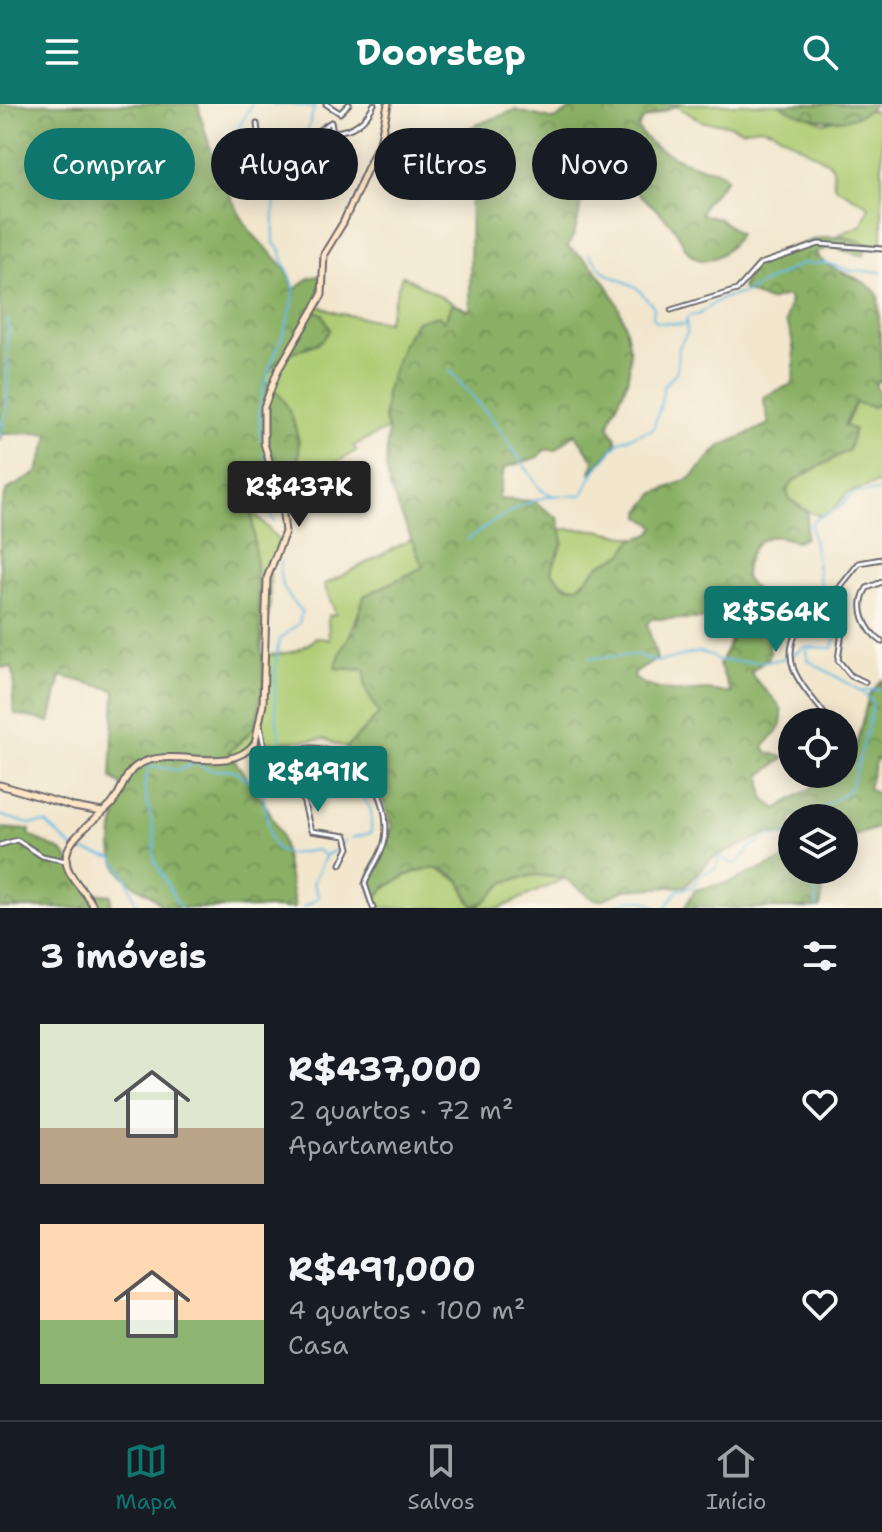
<!DOCTYPE html>
<html lang="pt">
<meta charset="utf-8">
<style>
:root{--surface:#171b24;--page:#20242c;--text:#f1f3f6;--muted:#9ea1a6;--line:#363941;--accent:#0f766e}
body{margin:0;font-family:"Shantell Sans",sans-serif;background:var(--page);color:var(--text);height:100vh;display:flex;flex-direction:column;font-size:30px;white-space:nowrap}
*{box-sizing:border-box;margin:0}
p{font-size:26px;color:var(--muted)}
.icon{flex:none;width:44px;height:44px;fill:none;stroke:currentColor;stroke-width:2;stroke-linecap:round;stroke-linejoin:round}
.map{position:relative;height:804px;overflow:hidden}
.side{display:flex;flex-direction:column;background:var(--surface);flex:1}
.side>*{flex:none}
.guide{position:absolute;left:24px;top:24px;width:834px;height:72px;display:flex;gap:16px}
.tools{position:absolute;left:778px;top:604px;display:grid;gap:16px}
.tools a{display:grid;place-items:center;width:80px;height:80px;border-radius:50%;background:var(--surface);box-shadow:0 4px 20px #0003;font-size:40px}
.price{position:absolute;translate:-50% -68px;padding:0 18px;border-radius:8px;background:var(--accent);color:#fff;font-size:26px;line-height:52px;filter:drop-shadow(0 2px 4px #0008)}
.price::after{content:'';position:absolute;left:50%;top:48px;width:24px;height:18px;margin-left:-12px;background:inherit;clip-path:polygon(0 0,100% 0,50% 100%)}
.price.current{background:#222;color:#fff}
ul{padding:0;list-style:none}
li{display:flex;align-items:center;gap:24px;height:200px;padding:0 40px}
li span{display:grid;place-items:center;flex:none;width:224px;height:160px;border-radius:0px;color:#555}
li>.icon{margin-inline-start:auto}
span .icon{width:96px;height:96px;fill:#fffc;stroke-width:1}
li b{font-size:34px}
h2{display:flex;justify-content:space-between;align-items:center;height:96px;padding:0 40px;font-size:34px}
.tag{padding:0 28px;border-radius:36px;background:var(--surface);box-shadow:0 4px 20px #0003;font-size:28px;line-height:72px}
.tag.current{background:var(--accent);color:#fff}
header{display:flex;justify-content:space-between;align-items:center;height:104px;padding:0 40px;background:var(--accent);color:#fff;font-size:36px;font-weight:700}
.dock{display:flex;justify-content:space-around;align-items:center;height:112px;border-top:2px solid var(--line);background:var(--surface);font-size:22px;color:var(--muted)}
.dock a{display:grid;justify-items:center;gap:4px}
.dock .current{color:var(--accent)}
.map>svg:first-child{display:block}
.green{fill:#aecc73;stroke:#687757;stroke-width:2}
.forest{fill:url(#forest-crowns);stroke:#566950;stroke-width:2;fill-rule:evenodd}
.lines{fill:none;stroke-linecap:round;stroke-linejoin:round}
.stream{stroke:#67bbe3;stroke-width:2}
.street-casing{stroke:#6b676e;stroke-width:7}
.secondary-casing{stroke:#6b676e;stroke-width:9}
.street{stroke:#fff;stroke-width:3}
.secondary{stroke:#fee5c5;stroke-width:5}
</style>
<header><svg class="icon" aria-label="menu" viewBox="0 0 24 24"><path d="M4 6h16M4 12h16M4 18h16"/></svg>Doorstep<svg class="icon" aria-label="search" viewBox="0 0 24 24"><circle cx="10" cy="10" r="6"/><path d="M15 15l6 6"/></svg></header>
<div class="map">
<svg width="882" height="804" viewBox="0 0 882 804">
<defs>
<pattern id="forest-crowns" width="20" height="18" patternUnits="userSpaceOnUse" patternTransform="scale(2)"><rect width="20" height="18" fill="#8ab065"/><path d="M2 6a3 3 0 1 1 6 0M12 15a3 3 0 1 1 6 0" fill="none" stroke="#708f54"/></pattern>
</defs>
<rect width="100%" height="100%" fill="#fbf7ec"/>
<filter id="ink" filterUnits="userSpaceOnUse"><feTurbulence type="fractalNoise" baseFrequency=".0125" numOctaves="2"/><feDisplacementMap in="SourceGraphic" scale="16" xChannelSelector="R" yChannelSelector="G"/><feConvolveMatrix kernelMatrix="1 2 1 2 8 2 1 2 1" color-interpolation-filters="sRGB"/></filter>
<filter id="wash" filterUnits="userSpaceOnUse"><feTurbulence type="fractalNoise" baseFrequency=".006" numOctaves="4" result="noise"/><feDisplacementMap in="SourceGraphic" scale="32" xChannelSelector="R" yChannelSelector="G"/><feGaussianBlur stdDeviation="1.8" result="paint"/><feColorMatrix in="noise" values="0 0 0 0 0 0 0 0 0 0 0 0 0 0 0 0 0 1.4 0 .05"/><feComposite in="paint" operator="in"/></filter>
<g filter="url(#wash)">
<rect width="100%" height="100%" fill="#f2e6cd"/>
<path class="green" d="M680,0H779L824,19L869,6L882,10V140L876,142L838,131L862,121L869,102L834,82L833,64L828,58L772,26L760,23L742,26L727,20L704,18L676,2Z
M402,171L453,199L444,217L414,220C394,257 386,283 388,325L353,342L357,346L308,377L297,361C306,329 285,301 265,279L269,262L295,245L319,239L330,225L314,205L315,200L336,209L387,218Z
M856,298L879,302L882,298V378L847,389C823,422 821,414 789,395L787,386L794,377L831,355Z
M252,406L280,438L270,459V500L261,545Z
M560,425L597,426L635,434L623,450L601,460L578,483C565,484 559,477 551,467L563,438Z
M412,435L423,464L364,492C357,518 345,539 336,564L365,566V584L379,610L346,644L325,635L267,639L232,655L229,648L247,632L264,578L262,551C281,551 303,549 316,533L329,536L328,512L336,510L324,481Z
M435,764L459,776L470,798L478,803L505,778L535,771L564,775L500,804H379L374,794C392,778 411,766 435,764Z"/>
<path class="forest" d="M0,0H198C205,35 227,92 247,122C260,144 291,159 294,186L309,174L323,171L314,206L323,210L330,225C321,251 276,238 265,278C289,292 304,335 297,361L284,364L280,377L258,395L252,406L264,578L255,623L229,648L267,703L281,731L295,804H161C155,790 145,789 133,780C97,754 117,717 123,682L111,674L115,586L61,572L50,618L15,610C9,594 18,581 12,564L0,563V406L7,386L37,369L49,333L47,329L3,330L0,335Z
M578,0H680L642,16L638,24C646,42 679,56 698,62C710,66 719,64 727,74L704,101L701,110L720,115L739,130C731,145 707,168 689,149C682,142 680,130 673,122C654,100 628,82 606,63L593,64C576,86 585,118 567,143C609,164 639,230 627,277C623,293 611,305 609,323L616,334V341L590,369L594,357L575,329L556,346H544L539,353L504,364L499,395L533,397L558,414L563,438L551,467L565,482L578,483L601,460L623,450L632,436C641,431 651,435 655,422L641,413V406L655,389L691,374L719,343L769,320L763,293L792,280C796,267 794,229 786,219L790,195L786,192L769,197L744,187L742,183L752,161C794,145 821,121 867,140L864,152L831,143L815,149C831,171 862,169 878,191L882,276L875,279L882,298L872,303L855,299L844,322L854,325L849,346L794,377L787,386L789,395L808,409L805,434C794,440 790,434 779,433C755,429 745,455 745,474L761,492L770,548L769,553L751,568C761,591 795,598 777,628C773,634 768,636 764,642L767,648L785,654L761,671L764,695L776,705L821,678L833,677L844,670L855,645L869,591L882,576V658L876,655L868,684L882,693V722L844,736V714H792V734L769,729L711,755L686,782L626,786L601,796L593,795L563,773L535,771L505,778L484,798L473,802C467,794 465,782 458,775C433,750 394,775 374,794C360,770 384,747 392,724L376,676L346,644L379,610L365,584V566L335,564L344,540L355,526L364,492L423,463L390,384L386,364L388,325L384,316L386,288L401,243L417,217L439,212L444,217L453,199L470,207L471,23L515,6L555,16ZM651,515H737V522L719,561L731,589C722,590 713,585 705,586C682,589 656,588 635,575L634,570L657,555L647,520Z
M779,0H875C850,26 806,17 779,0Z
M0,724L30,726L29,731L63,748L93,789L111,791V804H0Z
M792,752V766H811L815,778L823,786L820,804H684L695,786L730,778Z"/>
<g class="lines">
<path class="stream" d="M273,0C286,1 303,0 314,5
M219,41L238,25L252,0
M0,55L1,56
M286,65L305,37L315,0
M589,150L605,169L636,183L654,203L653,213L657,218L686,221
M450,267L495,318L541,386L552,391
M0,333L7,304L8,215
M262,339C249,284 285,244 294,193C297,174 281,162 281,146L274,140C274,118 271,87 285,68
M264,349C270,373 263,397 274,418
M467,436C491,419 521,397 551,392C560,391 572,392 582,391L595,366L620,337L653,325C657,312 663,298 663,283L677,267L678,245L687,229L686,215L691,211H698L720,195L744,189L801,160L825,159L852,167L882,168
M281,458C275,477 290,496 302,507L299,519L279,536C274,565 272,618 284,645
M807,546L808,556C822,566 870,588 873,600C871,611 854,681 848,686C835,699 826,695 815,714
M589,554L637,551L657,558L699,548L713,552L717,557C746,556 781,564 804,543L833,544L840,518L821,485L811,421L815,415L839,404L853,389L882,387
M864,587L882,585
M288,649L315,646L340,657L371,706V729L351,734
M0,711L29,720L46,719L73,744L113,754L126,771L137,804
M326,751L338,745L345,736
M813,766L817,804
M180,804L154,755L155,731L144,683L149,662L178,666L197,659L209,666H234L263,687L270,733L277,746L289,750L317,746L325,752
M303,804L319,793L313,779L325,753
M615,804C628,793 644,794 656,804
M665,804L678,786L692,783L700,771L715,765L720,752L730,759H737L752,742L769,732L792,731"/>
</g>
</g>
<g filter="url(#ink)">
<g class="lines">
<g class="street-casing">
<path id="street" d="M326,0L340,9L349,0
M257,20L262,58L290,67L313,30L331,18L333,28C353,27 366,17 374,0
M671,206L737,186L760,160L819,140L882,145
M882,478L867,484C855,503 865,526 882,538
M865,578L851,572L838,556L843,520L836,504V488L859,459L882,455
M830,618C811,588 777,566 797,527L843,520
M260,621L264,644C279,653 296,643 313,644C359,646 392,689 385,735C382,753 370,764 365,780L373,804
M267,648L297,672L311,727L346,732L349,744L341,760
M0,741L17,736L42,752L66,757"/>
</g>
<g class="secondary-casing">
<path id="secondary" d="M0,681L74,703L102,708
M94,804C88,790 77,782 70,769C53,740 95,718 111,701C122,689 124,669 138,661C173,640 227,674 255,639L263,600L267,474L285,428L282,402L264,339V303L278,266L322,191L324,150L343,119L381,34L388,0"/>
</g>
<use href="#street" class="street"/>
<use href="#secondary" class="secondary"/>
</g>
</g>
</svg>
<div class="tools">
<a><svg class="icon" aria-label="locate" viewBox="0 0 24 24"><circle cx="12" cy="12" r="6"/><path d="M12 2v4M12 18v4M2 12h4M18 12h4"/></svg></a>
<a><svg class="icon" aria-label="layers" viewBox="0 0 24 24"><path d="M12 4l9 5-9 5-9-5zM3 14l9 5 9-5"/></svg></a>
</div>
<b class="price current" style="left:299px;top:425px">R$437K</b>
<b class="price" style="left:776px;top:550px">R$564K</b>
<b class="price" style="left:318px;top:710px">R$491K</b>
<div class="guide">
<a class="tag current">Comprar</a>
<a class="tag">Alugar</a>
<a class="tag">Filtros</a>
<a class="tag">Novo</a>
</div>
</div>
<section class="side">
<h2>3 imóveis<svg class="icon" aria-label="filters" viewBox="0 0 24 24"><path d="M4 7h16M4 17h16"/><circle cx="9" cy="7" r="2"/><circle cx="15" cy="17" r="2"/></svg></h2>
<ul>
<li><span style="background:linear-gradient(#dfe7d0 65%,#b9a48a 0)"><svg class="icon" aria-label="home" viewBox="0 0 24 24"><path d="M3 11l9-7 9 7M6 9v11h12V9"/></svg></span><div><b>R$437,000</b><p>2 quartos · 72 m²</p><p>Apartamento</p></div><svg class="icon" aria-label="heart" viewBox="0 0 24 24"><path d="M12 20l-8-8c-3-5 5-10 8-4 3-6 11-1 8 4z"/></svg></li>
<li><span style="background:linear-gradient(#ffd9b3 60%,#8fb573 0)"><svg class="icon" aria-label="home" viewBox="0 0 24 24"><path d="M3 11l9-7 9 7M6 9v11h12V9"/></svg></span><div><b>R$491,000</b><p>4 quartos · 100 m²</p><p>Casa</p></div><svg class="icon" aria-label="heart" viewBox="0 0 24 24"><path d="M12 20l-8-8c-3-5 5-10 8-4 3-6 11-1 8 4z"/></svg></li>
</ul>
</section>
<nav class="dock">
<a class="current"><svg class="icon" aria-label="map" viewBox="0 0 24 24"><path d="M3 6l6-2 6 2 6-2v14l-6 2-6-2-6 2zM9 4v14M15 6v14"/></svg>Mapa</a>
<a><svg class="icon" aria-label="saved" viewBox="0 0 24 24"><path d="M7 4h10v16l-5-4-5 4z"/></svg>Salvos</a>
<a><svg class="icon" aria-label="home" viewBox="0 0 24 24"><path d="M3 11l9-7 9 7M6 9v11h12V9"/></svg>Início</a>
</nav>
